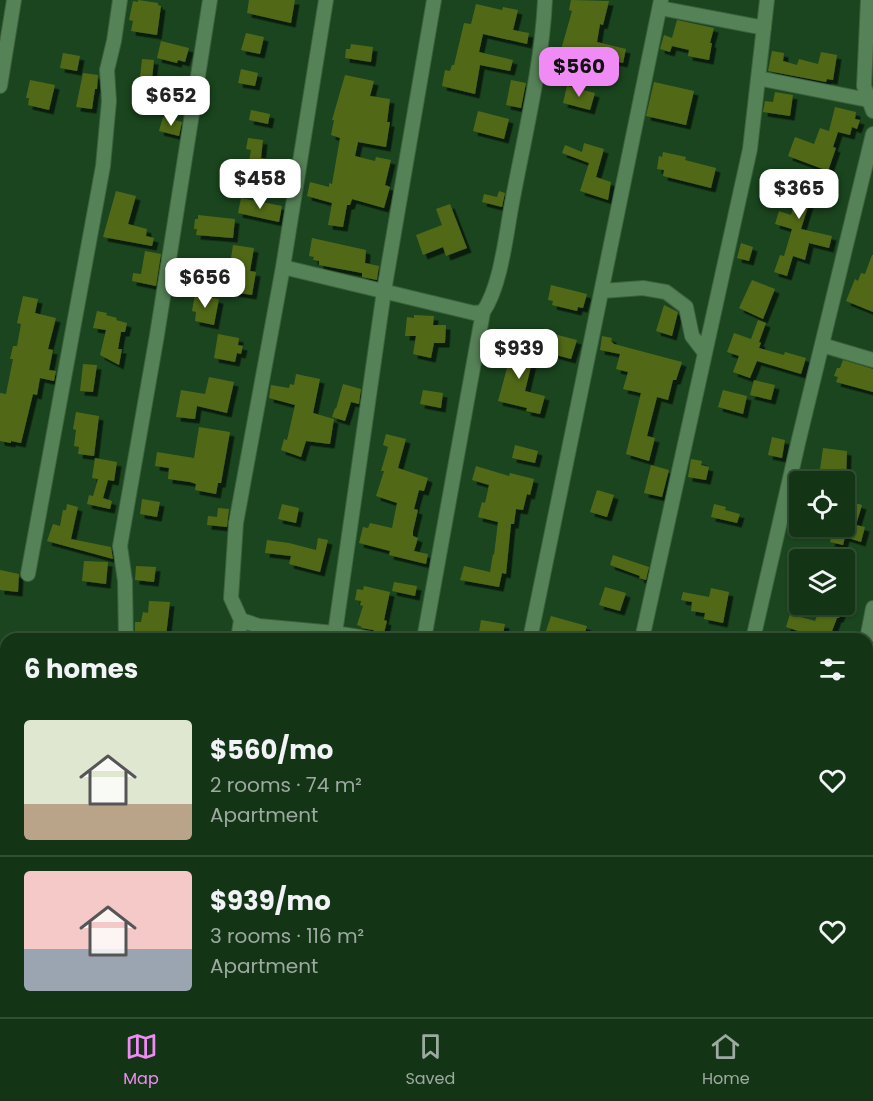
<!DOCTYPE html>
<meta charset="utf-8">
<style>
:root{--surface:#143416;--page:#213f23;--text:#f1f3f6;--muted:#9daaa1;--line:#334f35;--accent:#f08bf6}
body{margin:0;font-family:Poppins,sans-serif;background:var(--page);color:var(--text);height:100vh;display:flex;flex-direction:column;font-size:22px;white-space:nowrap}
*{box-sizing:border-box;margin:0}
p{font-size:20px;color:var(--muted)}
.icon{flex:none;width:33px;height:33px;fill:none;stroke:currentColor;stroke-width:2;stroke-linecap:round;stroke-linejoin:round}
.map{position:relative;flex:1;overflow:hidden}
.drawer{position:absolute;left:0px;top:633px;width:873px;height:384px;display:flex;flex-direction:column;background:var(--surface);border-radius:18px 18px 0 0;box-shadow:0 2px 4px #0004,0 0 0 2px var(--line)}
.drawer>*{flex:none}
.fabs{position:absolute;left:789px;top:471px;display:grid;gap:12px}
.fabs a{display:grid;place-items:center;width:66px;height:66px;border-radius:6px;background:var(--surface);box-shadow:0 2px 4px #0004,0 0 0 2px var(--line);font-size:30px}
.price{position:absolute;translate:-50% -51px;padding:0 14px;border-radius:12px;background:#fff;color:#222;font-size:20px;line-height:39px;filter:drop-shadow(0 2px 3px #0008)}
.price::after{content:'';position:absolute;left:50%;top:36px;width:18px;height:14px;margin-left:-9px;background:inherit;clip-path:polygon(0 0,100% 0,50% 100%)}
.price.on{background:var(--accent);color:#111}
ul{padding:0;list-style:none}
li{display:flex;align-items:center;gap:18px;height:150px;padding:0 24px}
li+li{border-top:2px solid var(--line)}
li span{display:grid;place-items:center;flex:none;width:168px;height:120px;border-radius:6px;color:#555}
li>.icon{margin-inline-start:auto}
span .icon{width:72px;height:72px;fill:#fffc;stroke-width:1}
li b{font-size:26px}
h2{display:flex;justify-content:space-between;align-items:center;height:72px;padding:0 24px;font-size:26px}
.dock{display:flex;justify-content:space-around;align-items:center;height:84px;border-top:2px solid var(--line);background:var(--surface);font-size:16px;color:var(--muted)}
.dock a{display:grid;justify-items:center;gap:3px}
.dock .on{color:var(--accent)}
.map>svg:first-child{display:block}
.wetland{fill:url(#wetland-marsh)}
.building{fill:#516918;filter:url(#shadow)}
.lines{fill:none;stroke-linecap:round;stroke-linejoin:round}
.minor-casing{stroke:#3d623f;stroke-width:16}
.minor{stroke:#568257;stroke-width:14}
</style>
<div class="map">
<svg width="873" height="1017" viewBox="0 0 873 1017">
<defs>
<pattern id="wetland-marsh" width="20" height="14" patternUnits="userSpaceOnUse" patternTransform="scale(1.5)"><rect width="20" height="14" fill="#0f681f"/><path d="M1 5h8M5 5V1M11 12h8M15 12V8" fill="none" stroke="#317d3e"/></pattern>
<filter id="shadow"><feDropShadow dx="4.5" dy="4.5" stdDeviation="0" flood-color="#0009"/></filter>
</defs>
<rect width="100%" height="100%" fill="#1a451e"/>
<path class="wetland" d="M867,818L873,819V1017H586L587,1011H867Z"/>
<path class="building" d="M138,0L158,3V5L161,6L157,35L131,31L133,21L129,20L133,1L138,2Z
M249,0H295L291,23L247,13Z
M571,0L609,1L603,25L600,24L597,42L626,49L623,63L596,57L591,75L570,69L572,62L551,58L553,49L561,50L572,11L569,10Z
M476,4L502,10L503,7L518,10L513,30L529,33L527,44L483,34L479,52L513,60L510,71L480,65L475,94L442,86L445,70L450,71L452,65H454L464,23L471,24Z
M677,20L714,28L710,43H712L709,60L688,56L689,50L672,46L670,52L660,49L664,35L672,38Z
M246,33L264,37L260,54L241,50Z
M161,41L189,48L185,62L178,60L177,63L157,58Z
M351,44L373,47L371,62L345,58L346,49H350Z
M772,51L784,53L783,61L797,65L799,59L818,64L821,52L837,55L833,80L827,79L826,82L768,71Z
M63,53L80,56L77,71L60,68Z
M142,59L154,60L152,79L140,78Z
M241,69L258,73L255,86L238,83Z
M83,73L98,75L97,89H95L92,109L76,107Z
M345,75L374,81L370,96L390,99L387,122H390L386,147L358,142L355,156L375,161L376,157L391,160L385,185L390,187L384,208L352,199L350,205H347L343,227L328,225L332,203L307,196L310,182L329,187V183L332,184L340,138L331,135L334,120H332Z
M30,80L55,85L49,110L28,105L29,98H26Z
M511,80L526,83L521,108L506,105Z
M654,82L694,91L686,125L646,116Z
M567,86L595,93L590,110L563,103Z
M775,92L793,95L790,116L763,112L765,101L773,102Z
M835,107L856,112L855,119L860,120L857,129L852,127L850,135L838,132L833,147L836,148L828,171L788,156L795,137L814,144L820,128L829,131Z
M251,110L270,114L268,124L249,120Z
M478,111L509,119L504,139L473,131Z
M163,117L182,122L179,136L159,131Z
M248,138L263,140L261,158L285,162L282,179L264,175L262,186L245,183L251,150L246,149Z
M584,143L604,149L596,177L611,182L608,200L580,191L589,163L562,153L565,145L582,152Z
M663,152L686,157L685,160L716,168L711,188L663,176L664,170L657,169L659,156L662,157Z
M782,170L825,184L821,196L812,194L801,229L832,236L829,248L809,243L805,260L793,256L787,276L774,272L780,255L784,256L792,229L775,224L779,211L791,215L799,190L774,182L776,173L781,175Z
M116,191L136,196L128,224L147,229L146,236L154,238L152,246L103,237Z
M499,191L505,193L502,207L482,202L484,194L497,197Z
M241,198L282,206L279,222L238,213Z
M450,204L467,248L446,256L443,247L423,255L416,235L442,225L436,209Z
M198,215L235,219L233,238L196,235L197,229H194L195,219H198Z
M312,238L366,250L365,263L379,266L377,280L362,277V273L319,265V261L313,260L314,257L309,256Z
M741,243L753,247L749,261L737,258Z
M233,245L254,248L250,271L256,272L252,295L226,291Z
M145,251L161,254L156,286L132,281L133,273L141,274Z
M872,255H873V312L846,301L855,279L858,281L861,273L865,274Z
M184,262L195,263L194,272L202,273L199,290L180,287Z
M752,280L775,289L763,319L739,308Z
M551,285L587,294L583,308L578,307L577,311L552,305L553,301L548,300Z
M195,294L219,299L214,325L195,321L196,312L192,311Z
M23,296L38,299L35,313L56,318L48,349L53,350L49,370L56,371L54,381L40,378L37,395L33,394L21,443L11,441V443L0,441V393L6,394L13,359H10L13,346H17L21,324L17,323Z
M664,305L678,312L672,336L656,331Z
M97,311L107,313L106,315L117,318L116,320L127,323L125,332H121L118,349H122L119,365L100,355L106,330L93,328Z
M414,315L434,316L433,325H446L445,343H434L431,358L413,354L416,336H405L407,317L414,318Z
M758,320L766,323L759,342L761,343L759,348L784,355L785,352L806,358L801,374L757,361L750,378L733,372L739,356L727,352L734,333L751,339Z
M218,334L239,338L238,345L243,346L241,354L237,353L235,362L214,358Z
M554,334L577,340L571,359L545,352L548,339L552,340Z
M602,336L612,338L611,341L614,344L682,362L676,380H673L668,400L657,397L647,436L655,438L649,461L626,454L641,393L623,389L628,372L616,369L620,354L600,350Z
M499,342L534,354L525,391L545,396L540,414L526,411L527,408L498,401L510,357L495,352Z
M843,360L873,369V392L836,382L838,377L834,376L837,368H840Z
M83,364L97,365L93,392L80,391Z
M296,374L320,379L313,413L334,419L330,444L306,441L301,457L281,450L284,439L287,440L295,405L269,398L271,385L289,388L290,384L294,385Z
M209,377L234,382L227,413L197,406L195,419L176,417L181,390L205,394Z
M754,380L775,385L771,400L750,395Z
M343,384L361,389L359,404L351,402L345,421L332,417L335,408L336,409Z
M423,390L443,393L441,408L420,404Z
M723,390L747,396L743,414L718,407Z
M76,412L99,416L94,456L78,454L79,447L74,446L76,430L73,429Z
M199,427L230,432L221,483H218L216,494L195,490L196,484L190,482L168,479L169,468L155,466L157,452L194,458Z
M386,434L406,439L398,468L428,478L424,491L419,490L414,509L418,510L413,531V536L418,538L414,551L428,554L426,564L389,555L390,551L359,543L363,527L368,528L370,523L392,528L397,503L376,496L384,471H381L388,447L383,445Z
M772,437L785,440L782,458L768,455Z
M515,445L538,451L535,463L512,458Z
M823,448L847,451L846,480L819,477Z
M95,458L117,462L114,481L108,480L103,498L112,501L110,509L87,504L89,495L93,496L98,479L92,478Z
M691,459L702,461L701,465L709,467L706,480L688,477Z
M651,465L669,470L662,497L644,493Z
M476,466L509,476L510,473L534,479L530,495L527,494L523,510L516,509L514,524H511L506,574L502,573L499,587L460,580L464,566L490,572L493,554L494,555L498,522L478,517L482,502L485,503L489,485L472,480Z
M597,490L614,495L607,517L590,512Z
M142,499L160,502L157,517L140,514Z
M844,500L862,505L856,525L865,527L861,542L845,537L843,545L830,542L834,526H844Z
M67,504L78,507L71,539L111,547L113,559L47,541L53,524L60,526L63,510H66Z
M282,504L299,508L296,523L278,519Z
M714,504L726,507L725,510L740,514L737,523L711,517Z
M218,508L229,509L227,527L207,525L208,516L217,517Z
M318,538L328,540L320,572L289,564L291,556L265,553L267,540L289,543L316,550Z
M613,555L649,567L646,580L639,578L640,576L610,565Z
M84,561L108,562L106,584L82,581Z
M136,566L156,567L154,582L135,580Z
M0,570L19,574L18,592L0,590Z
M394,582L417,586L415,596L392,591Z
M364,586L390,592L384,620L387,621L383,637L373,630L361,628L362,627L357,625L363,606L360,605L361,601L355,600L357,589L363,590Z
M605,587L626,593L620,611L599,605Z
M711,588L729,592L723,623L704,619L705,613L691,611L692,602L681,600L683,592L709,597Z
M149,601L170,602L166,636L135,632V622H141L143,612L148,613Z
M822,604H838L837,608L842,610L839,618H837L829,639H795L798,631L786,627L790,614L815,621Z
M551,616L587,626L583,639H575L546,631Z
M481,620L505,624L502,639L478,638Z"/>
<g class="lines">
<g class="minor-casing">
<path id="minor" d="M326,0L283,267L236,523L231,598L241,620L259,626L335,633L371,639
M868,0L864,86L873,111
M660,8L764,28
M758,78L868,100
M0,86L14,0
M283,267L474,313L483,312C501,286 506,234 512,203C524,138 542,66 545,0
M602,291L643,288L666,292L686,307L692,336L705,353
M822,345L873,360
M28,574L103,166L109,101L107,70L114,41L120,0
M335,633L384,291L434,0
M126,639L125,581L120,546L157,335L210,0
M238,639L241,620
M424,639L483,312
M530,639L661,0
M642,639L750,149L767,0
M753,639L799,439L873,134
M867,639L873,608
M867,732L873,734
M61,1017L62,1011
M181,1017L183,1011
M285,1017L286,1011
M406,1017L408,1011"/>
</g>
<use href="#minor" class="minor"/>
</g>
</svg>
<div class="fabs">
<a><svg class="icon" aria-label="locate" viewBox="0 0 24 24"><circle cx="12" cy="12" r="6"/><path d="M12 2v4M12 18v4M2 12h4M18 12h4"/></svg></a>
<a><svg class="icon" aria-label="layers" viewBox="0 0 24 24"><path d="M12 4l9 5-9 5-9-5zM3 14l9 5 9-5"/></svg></a>
</div>
<b class="price on" style="left:579px;top:98px">$560</b>
<b class="price" style="left:171px;top:127px">$652</b>
<b class="price" style="left:260px;top:210px">$458</b>
<b class="price" style="left:799px;top:220px">$365</b>
<b class="price" style="left:205px;top:309px">$656</b>
<b class="price" style="left:519px;top:380px">$939</b>
<section class="drawer">
<h2>6 homes<svg class="icon" aria-label="filters" viewBox="0 0 24 24"><path d="M4 7h16M4 17h16"/><circle cx="9" cy="7" r="2"/><circle cx="15" cy="17" r="2"/></svg></h2>
<ul>
<li><span style="background:linear-gradient(#dfe7d0 70%,#b9a48a 0)"><svg class="icon" aria-label="home" viewBox="0 0 24 24"><path d="M3 11l9-7 9 7M6 9v11h12V9"/></svg></span><div><b>$560/mo</b><p>2 rooms · 74 m²</p><p>Apartment</p></div><svg class="icon" aria-label="heart" viewBox="0 0 24 24"><path d="M12 20l-8-8c-3-5 5-10 8-4 3-6 11-1 8 4z"/></svg></li>
<li><span style="background:linear-gradient(#f6c9c9 65%,#9aa5b1 0)"><svg class="icon" aria-label="home" viewBox="0 0 24 24"><path d="M3 11l9-7 9 7M6 9v11h12V9"/></svg></span><div><b>$939/mo</b><p>3 rooms · 116 m²</p><p>Apartment</p></div><svg class="icon" aria-label="heart" viewBox="0 0 24 24"><path d="M12 20l-8-8c-3-5 5-10 8-4 3-6 11-1 8 4z"/></svg></li>
</ul>
</section>
</div>
<nav class="dock">
<a class="on"><svg class="icon" aria-label="map" viewBox="0 0 24 24"><path d="M3 6l6-2 6 2 6-2v14l-6 2-6-2-6 2zM9 4v14M15 6v14"/></svg>Map</a>
<a><svg class="icon" aria-label="saved" viewBox="0 0 24 24"><path d="M7 4h10v16l-5-4-5 4z"/></svg>Saved</a>
<a><svg class="icon" aria-label="home" viewBox="0 0 24 24"><path d="M3 11l9-7 9 7M6 9v11h12V9"/></svg>Home</a>
</nav>
